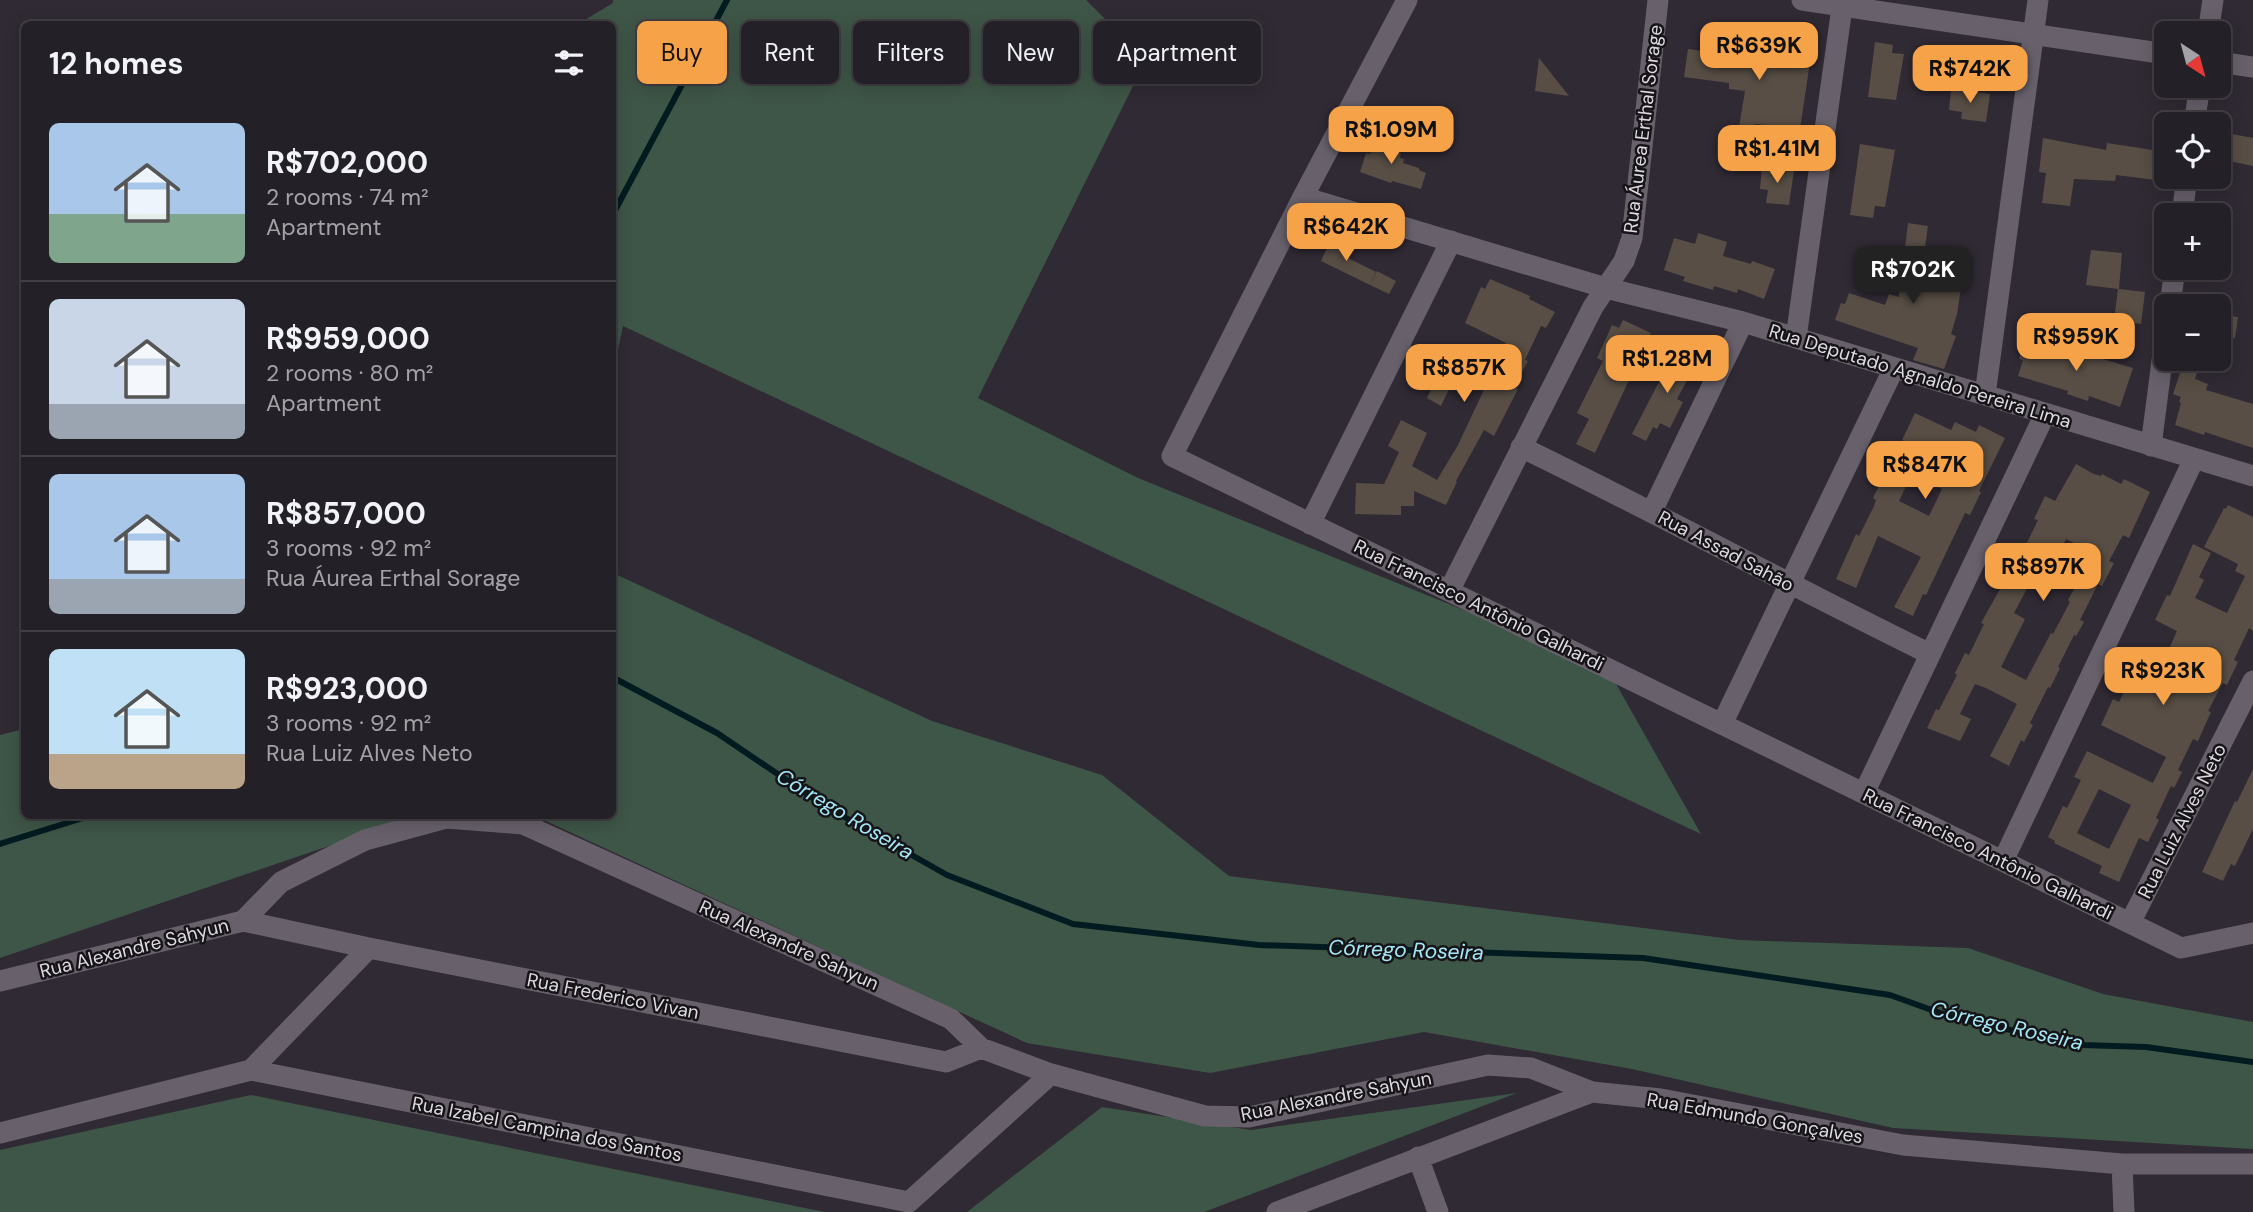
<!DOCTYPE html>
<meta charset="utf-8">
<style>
:root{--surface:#242027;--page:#302d33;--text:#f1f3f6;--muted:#a3a3a7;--line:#413e44;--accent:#f6a248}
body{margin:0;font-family:"DM Sans",sans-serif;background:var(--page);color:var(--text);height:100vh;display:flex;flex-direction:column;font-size:26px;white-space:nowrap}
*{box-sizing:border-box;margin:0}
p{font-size:23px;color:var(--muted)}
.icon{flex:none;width:38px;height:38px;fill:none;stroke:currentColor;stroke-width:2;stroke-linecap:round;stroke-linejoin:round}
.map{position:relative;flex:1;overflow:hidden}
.panel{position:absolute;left:21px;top:21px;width:595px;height:798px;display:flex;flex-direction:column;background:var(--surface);border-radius:10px;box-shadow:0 4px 18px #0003,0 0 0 2px var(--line)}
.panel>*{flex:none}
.banner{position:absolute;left:637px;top:21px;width:665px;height:63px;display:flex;gap:14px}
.needle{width:46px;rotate:144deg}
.fabs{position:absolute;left:2154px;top:21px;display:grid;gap:14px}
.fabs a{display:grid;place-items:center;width:77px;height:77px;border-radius:10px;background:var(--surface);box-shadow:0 4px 18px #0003,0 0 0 2px var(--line);font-size:35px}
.price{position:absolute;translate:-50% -60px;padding:0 16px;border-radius:14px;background:var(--accent);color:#111;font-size:23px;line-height:46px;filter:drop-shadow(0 2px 4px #0008)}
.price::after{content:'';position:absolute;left:50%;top:42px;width:21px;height:16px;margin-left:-10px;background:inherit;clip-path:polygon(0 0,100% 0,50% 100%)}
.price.active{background:#222;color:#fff}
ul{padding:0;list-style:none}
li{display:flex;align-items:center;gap:21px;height:175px;padding:0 28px}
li+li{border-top:2px solid var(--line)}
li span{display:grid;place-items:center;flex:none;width:196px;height:140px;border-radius:10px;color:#555}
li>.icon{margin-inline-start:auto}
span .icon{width:84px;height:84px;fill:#fffc;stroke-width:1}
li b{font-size:30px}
h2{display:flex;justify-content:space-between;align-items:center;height:84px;padding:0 28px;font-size:30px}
.pill{padding:0 24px;border-radius:10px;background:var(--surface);box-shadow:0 4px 18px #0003,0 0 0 2px var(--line);font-size:24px;line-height:63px}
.pill.active{background:var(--accent);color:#111}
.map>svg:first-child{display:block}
.green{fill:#3e5647}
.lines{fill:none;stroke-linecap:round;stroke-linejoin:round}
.stream{stroke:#021b20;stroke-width:6}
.building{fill:#584e45;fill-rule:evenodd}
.minor{stroke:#68616c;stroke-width:21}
.labels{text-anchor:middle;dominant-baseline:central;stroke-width:5;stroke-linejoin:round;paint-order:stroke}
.street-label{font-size:19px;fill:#dedae1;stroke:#171418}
.water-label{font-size:21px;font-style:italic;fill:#a4e8f8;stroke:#171418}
</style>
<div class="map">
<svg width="2253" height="1212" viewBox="0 0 2253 1212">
<rect width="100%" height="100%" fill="#302a34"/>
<path class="green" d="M613,0H1086L1146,60L978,398L1138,478L1607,668L1701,834L623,326L613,373L612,24H578L613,3Z
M613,573L932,721L1102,775L1229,876L1739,940L1968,948L2103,994L2253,1022V1149L1893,1128L1632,1069L1424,1032L1210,1073L1027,1043L535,816H612Z
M24,729V816H438L402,821L0,958V735Z
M1517,1093L1204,1212H967L1102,1107L1251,1130Z
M251,1095L825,1212H0V1150Z"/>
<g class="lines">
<path class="stream" d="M612,216L727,0
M612,677L717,733L825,806L947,875L1073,924L1259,945L1643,958L1890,995L1954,1018L2082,1045L2146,1047L2253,1062
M0,844L89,816"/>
</g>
<path class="building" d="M1787,39L1813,42L1800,129L1755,124L1754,130L1739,127L1745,91L1729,89V83L1684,77L1688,49L1731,55L1733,40L1753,43L1750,63L1783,67Z
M1875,42L1893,45L1892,53L1904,54L1896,100L1868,97Z
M1539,58L1569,96L1535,91Z
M1951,89L1990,94L1986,122L1961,119L1962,112L1949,110Z
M2232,134L2253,138V166L2229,161Z
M1380,138L1399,144L1397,152L1401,153L1400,158L1404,159L1403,163L1419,168V170L1426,173L1421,189L1392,181L1391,183L1360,172L1366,153L1370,154L1375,141L1379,142Z
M2043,138L2106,150L2107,143L2166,152L2163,181L2116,175L2115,181L2074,179L2070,206L2042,203L2046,173L2039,172Z
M1860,144L1895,150L1885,207L1875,206L1873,218L1850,215Z
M1762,166L1794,170L1789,205L1766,203L1768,190L1760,189Z
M1908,223L1928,226L1922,270L1963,275L1957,314L1951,334L1956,336L1944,369L1913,360L1918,348L1835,320L1841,303L1845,304L1849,293L1885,305L1889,294L1899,297Z
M1698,233L1727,242L1723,256L1751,264L1752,261L1775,269L1764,299L1738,289L1737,293L1714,286L1713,290L1683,281L1685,277L1664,270L1674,238L1695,244Z
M1331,239L1350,248L1346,257L1376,272L1370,285L1321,261Z
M2091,250L2122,253L2119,289L2145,292L2141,324L2114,320L2118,289L2086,285Z
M1377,271L1396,281L1389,294L1370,285Z
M1490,279L1530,296L1529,299L1555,312L1546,328L1541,326L1525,360L1528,361L1514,387L1518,389L1494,436L1484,430L1456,481L1457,482L1446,505L1414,491V506H1401V515L1355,514L1356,483L1384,484L1399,452L1388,446L1401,420L1427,433L1412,466L1437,480L1458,445L1506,343L1465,323L1481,287L1485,289Z
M2219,314L2238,317L2235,338L2219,336Z
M1623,320L1651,333L1595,453L1576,444L1589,419L1577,413L1603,361L1597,358L1612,325L1619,328Z
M2024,343L2049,351L2052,344L2133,368L2120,407L2089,396L2088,401L2067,394L2068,391L2018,376L2023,360L2019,359Z
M1677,347L1699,358L1677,399L1683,402L1670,428L1660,423L1657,429L1653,427L1646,441L1632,434Z
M1448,355L1462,362L1441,406L1427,398Z
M2183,364L2198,369L2195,379L2208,384L2206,390L2253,404V448L2205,432L2204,435L2175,425L2181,403L2179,402L2181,397L2173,394Z
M1915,413L1951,430L1955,422L1976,432L1979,425L2005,438L1979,491L1981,492L1970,515L1965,513L1926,595L1923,594L1913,616L1894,607L1921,557L1878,536L1856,588L1836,579L1856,534L1859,536L1874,506L1876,500L1873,498L1884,476L1888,478L1906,442L1902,440ZM1912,474L1942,489L1929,516L1899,501Z
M2076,464L2094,474L2101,476L2102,474L2121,484L2124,479L2150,492L2129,538L2123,535L2109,561L2114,563L2102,586L2098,584L2080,620L2084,622L2076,636L2074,635L2058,667L2060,668L2050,688L2048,687L2030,723L2033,725L2024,742L2021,740L2009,766L1990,756L2017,704L1986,688L1975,684L1960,714L1971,719L1960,741L1927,728L1936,709L1939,710L1957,675L1955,673L1965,653L1969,655L1984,624L1981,623L2009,573L2007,572L2018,549L2023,551L2038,520L2034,519L2045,496L2055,501ZM2066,539L2094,553L2068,600L2070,602L2053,634L2051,633L2026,680L2001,667L2025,619L2014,613L2030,583L2036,586L2048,564L2053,566Z
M2228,505L2253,517V631L2249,628L2234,660L2238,662L2227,685L2223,683L2208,711L2211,712L2198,741L2193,739L2178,770L2182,772L2174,788L2171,786L2156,818L2159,820L2148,842L2139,838L2119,882L2099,873L2102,866L2054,843L2055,841L2048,837L2063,806L2067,808L2081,780L2074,777L2087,751L2153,783L2166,757L2101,725L2113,699L2119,702L2135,669L2130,667L2139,650L2163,662L2177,631L2155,620L2167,595L2170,596L2193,544L2211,553L2199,577L2204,580L2195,598L2227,613L2245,576L2235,571L2238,564L2204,547L2224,508L2226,509ZM2099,789L2131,805L2109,849L2077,833Z
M2253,769V829L2235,866L2231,864L2223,881L2202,872L2235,801L2237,802Z"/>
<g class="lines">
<path class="minor" d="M1407,0L1303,197L1172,456L2181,948L2253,933
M1802,0L2166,54
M2208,33L2213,0
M2219,62L2253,67
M2194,124L2200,86
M1303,197L1606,288L1743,322L2253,476
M2182,215L2187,177
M2170,306L2175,268
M1796,338L1843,0
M1985,395L2038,0
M2151,446L2166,330
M1521,447C1659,514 1793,587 1930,654
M1652,511L1743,322
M1310,524L1451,241
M1449,591L1593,307L1624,261L1632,238L1658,0
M1722,724L1894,368
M1864,793L2045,414
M2003,861L2194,459
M243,921L369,948L946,1062L981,1048
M2130,923L2253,681
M0,981L243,921L281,882L365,840L446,818L523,824L951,1019L981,1048L1051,1074L1205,1116L1249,1117L1488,1065L1531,1068L1592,1092
M251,1070L369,948
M0,1133L251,1070L909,1202L1051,1074
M1418,1157L1438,1212
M2122,1164L2124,1212
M1277,1212L1592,1092L1661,1099L1903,1145L2122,1164H2253"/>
</g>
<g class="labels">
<g class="street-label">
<text transform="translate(1643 129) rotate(-83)">Rua Áurea Erthal Sorage</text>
<text transform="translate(1920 376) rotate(17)">Rua Deputado Agnaldo Pereira Lima</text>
<text transform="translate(1726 551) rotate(28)">Rua Assad Sahão</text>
<text transform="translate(1479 605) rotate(26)">Rua Francisco Antônio Galhardi</text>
<text transform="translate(2182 821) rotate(-63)">Rua Luiz Alves Neto</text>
<text transform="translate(1988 854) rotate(26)">Rua Francisco Antônio Galhardi</text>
<text transform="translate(789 945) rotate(24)">Rua Alexandre Sahyun</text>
<text transform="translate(134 948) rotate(-14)">Rua Alexandre Sahyun</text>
<text transform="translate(613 996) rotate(11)">Rua Frederico Vivan</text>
<text transform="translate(1336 1096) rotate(-11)">Rua Alexandre Sahyun</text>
<text transform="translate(1755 1118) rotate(10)">Rua Edmundo Gonçalves</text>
<text transform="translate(547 1129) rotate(11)">Rua Izabel Campina dos Santos</text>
</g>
<g class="water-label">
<text transform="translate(845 814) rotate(31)">Córrego Roseira</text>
<text transform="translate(1406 950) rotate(2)">Córrego Roseira</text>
<text transform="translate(2007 1026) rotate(13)">Córrego Roseira</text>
</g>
</g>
</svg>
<div class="fabs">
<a><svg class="needle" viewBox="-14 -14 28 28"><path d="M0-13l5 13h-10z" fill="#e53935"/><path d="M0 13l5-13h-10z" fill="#a3a3a7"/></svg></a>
<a><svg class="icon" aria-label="locate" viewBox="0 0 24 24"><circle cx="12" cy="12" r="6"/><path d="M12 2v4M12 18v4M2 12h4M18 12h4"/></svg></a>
<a>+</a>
<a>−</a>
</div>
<b class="price" style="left:1759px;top:82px">R$639K</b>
<b class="price" style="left:1970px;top:105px">R$742K</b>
<b class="price" style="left:1391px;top:166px">R$1.09M</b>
<b class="price" style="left:1777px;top:185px">R$1.41M</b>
<b class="price" style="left:1346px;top:263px">R$642K</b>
<b class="price active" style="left:1913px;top:306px">R$702K</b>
<b class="price" style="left:2076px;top:373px">R$959K</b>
<b class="price" style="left:1667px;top:395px">R$1.28M</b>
<b class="price" style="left:1464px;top:404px">R$857K</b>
<b class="price" style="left:1925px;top:501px">R$847K</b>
<b class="price" style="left:2043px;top:603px">R$897K</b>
<b class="price" style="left:2163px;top:707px">R$923K</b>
<div class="banner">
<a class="pill active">Buy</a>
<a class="pill">Rent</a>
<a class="pill">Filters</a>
<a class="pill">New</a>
<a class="pill">Apartment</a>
</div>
<section class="panel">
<h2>12 homes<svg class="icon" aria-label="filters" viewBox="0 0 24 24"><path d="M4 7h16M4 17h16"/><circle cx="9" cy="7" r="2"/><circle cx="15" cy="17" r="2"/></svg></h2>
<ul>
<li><span style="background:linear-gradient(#a9c7e8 65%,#7fa58c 0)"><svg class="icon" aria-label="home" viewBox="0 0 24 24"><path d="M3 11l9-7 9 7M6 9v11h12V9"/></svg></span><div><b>R$702,000</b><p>2 rooms · 74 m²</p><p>Apartment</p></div></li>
<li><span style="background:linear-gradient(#c9d6e8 75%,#9aa5b1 0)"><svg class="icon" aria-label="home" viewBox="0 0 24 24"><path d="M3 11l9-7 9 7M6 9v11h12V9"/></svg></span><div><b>R$959,000</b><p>2 rooms · 80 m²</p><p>Apartment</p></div></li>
<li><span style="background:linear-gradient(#a9c7e8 75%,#9aa5b1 0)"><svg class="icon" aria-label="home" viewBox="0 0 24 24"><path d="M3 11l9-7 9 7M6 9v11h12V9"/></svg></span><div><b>R$857,000</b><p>3 rooms · 92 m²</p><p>Rua Áurea Erthal Sorage</p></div></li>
<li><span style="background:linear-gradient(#bfe0f5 75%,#b9a48a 0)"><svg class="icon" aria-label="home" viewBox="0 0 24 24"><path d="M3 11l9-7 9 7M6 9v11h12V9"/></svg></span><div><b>R$923,000</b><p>3 rooms · 92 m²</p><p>Rua Luiz Alves Neto</p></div></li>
</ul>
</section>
</div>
